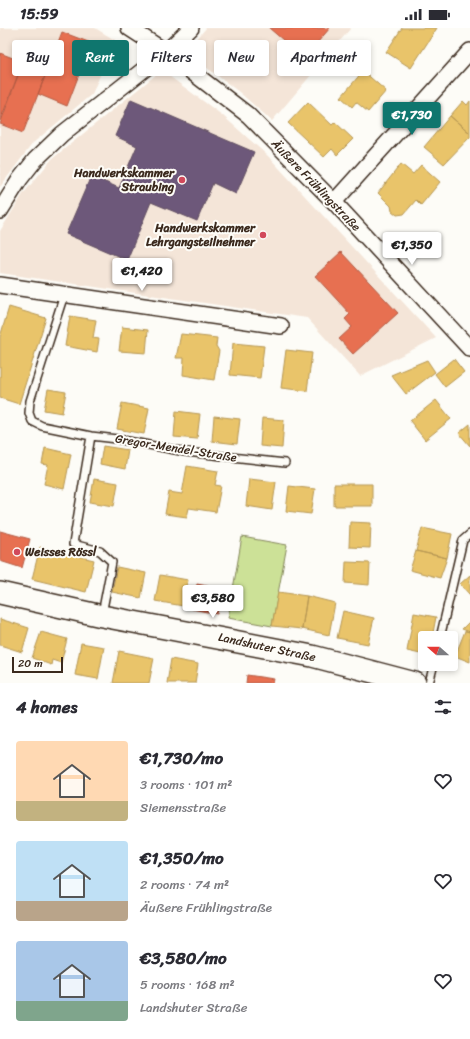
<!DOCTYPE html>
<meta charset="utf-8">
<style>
:root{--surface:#fff;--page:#f7f7f7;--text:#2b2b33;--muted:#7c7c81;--accent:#0f766e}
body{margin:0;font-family:Sriracha,sans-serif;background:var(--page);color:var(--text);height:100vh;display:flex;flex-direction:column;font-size:15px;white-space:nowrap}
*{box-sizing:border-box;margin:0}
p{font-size:13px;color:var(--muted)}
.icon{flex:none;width:22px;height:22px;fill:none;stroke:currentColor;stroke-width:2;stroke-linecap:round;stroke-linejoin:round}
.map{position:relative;height:655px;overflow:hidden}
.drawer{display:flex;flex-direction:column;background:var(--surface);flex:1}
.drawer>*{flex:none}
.guide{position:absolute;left:12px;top:12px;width:446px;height:36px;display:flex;gap:8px}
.needle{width:26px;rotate:291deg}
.controls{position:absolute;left:418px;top:603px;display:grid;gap:8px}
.controls a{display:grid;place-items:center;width:40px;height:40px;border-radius:4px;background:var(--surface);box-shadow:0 2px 6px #0003;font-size:20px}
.scale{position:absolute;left:12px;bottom:10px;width:51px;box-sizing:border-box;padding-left:4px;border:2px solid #3b2a1e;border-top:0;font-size:11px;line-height:14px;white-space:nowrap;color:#3b2a1e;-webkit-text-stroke:3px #fdfcf7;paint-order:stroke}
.price{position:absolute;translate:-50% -34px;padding:0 9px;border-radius:4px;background:#fff;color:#222;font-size:13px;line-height:26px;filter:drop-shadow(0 1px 2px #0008)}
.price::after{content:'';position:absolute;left:50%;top:24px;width:12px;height:9px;margin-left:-6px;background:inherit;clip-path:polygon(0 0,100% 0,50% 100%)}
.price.active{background:var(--accent);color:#fff}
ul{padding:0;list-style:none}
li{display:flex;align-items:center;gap:12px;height:100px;padding:0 16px}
li span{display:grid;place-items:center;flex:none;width:112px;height:80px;border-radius:4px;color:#555}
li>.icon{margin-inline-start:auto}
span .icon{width:48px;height:48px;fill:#fffc;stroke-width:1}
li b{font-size:17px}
h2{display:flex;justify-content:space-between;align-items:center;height:48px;padding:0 16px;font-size:17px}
.chip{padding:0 14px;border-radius:4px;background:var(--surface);box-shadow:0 2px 6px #0003;font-size:14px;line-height:36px}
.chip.active{background:var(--accent);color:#fff}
.status{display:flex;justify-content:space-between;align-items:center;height:28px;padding:0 20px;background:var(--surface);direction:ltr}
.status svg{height:11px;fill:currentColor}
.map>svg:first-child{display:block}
.built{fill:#f4e5d8}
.green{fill:#cce197;stroke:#84865a}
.homes{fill:#e9c46a;stroke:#b59653}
.shops{fill:#e76f51;stroke:#b35a42}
.offices{fill:#6d597a;stroke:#5e4b5e}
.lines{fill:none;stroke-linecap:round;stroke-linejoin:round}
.lane-casing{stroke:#3b2a1e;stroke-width:10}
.street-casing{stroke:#3b2a1e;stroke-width:18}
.secondary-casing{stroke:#3b2a1e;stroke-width:24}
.lane{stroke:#fdfcf7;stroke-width:7}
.street{stroke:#fdfcf7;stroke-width:15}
.secondary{stroke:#fdfcf7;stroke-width:21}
.poi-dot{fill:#d1495b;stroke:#fdfcf7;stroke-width:1.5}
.labels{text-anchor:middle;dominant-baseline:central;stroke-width:4;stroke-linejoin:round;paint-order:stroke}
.poi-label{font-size:12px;font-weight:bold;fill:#3b2a1e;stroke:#fdfcf7;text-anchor:end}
.street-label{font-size:12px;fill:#3b2a1e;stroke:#fdfcf7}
</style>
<div class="status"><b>15:59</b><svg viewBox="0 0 49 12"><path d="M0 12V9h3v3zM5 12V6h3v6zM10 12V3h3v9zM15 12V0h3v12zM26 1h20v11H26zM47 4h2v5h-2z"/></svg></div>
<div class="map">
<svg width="470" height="655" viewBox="0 0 470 655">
<rect width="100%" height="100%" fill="#fdfcf7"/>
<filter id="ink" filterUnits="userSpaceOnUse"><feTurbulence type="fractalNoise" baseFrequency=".025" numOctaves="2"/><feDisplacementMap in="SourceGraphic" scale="8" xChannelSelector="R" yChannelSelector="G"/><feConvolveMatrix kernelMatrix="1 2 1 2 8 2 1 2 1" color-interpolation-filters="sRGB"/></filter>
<g filter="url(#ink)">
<path class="built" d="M0,0H95L115,12L92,66L33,115L0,159Z
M206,0H351L272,93L239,64L186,24Z
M165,45L222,87L268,128L436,310L360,348L307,290L0,245V203L23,166L52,131L157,46Z"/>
<path class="green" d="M242,509L287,517L272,598L228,590Z"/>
<path class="homes" d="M402,0H437L411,40L386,24Z
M363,43L386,63L368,84L356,74L352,79L341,69Z
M463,73L467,77L470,73V105L450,88Z
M308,74L332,97L335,94L353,111L337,127L332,121L324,129L288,95Z
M450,88L470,105V109L444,136L424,119Z
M401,136L413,146L421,137L440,154L421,177L416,172L404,186L397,187L392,183L391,178L378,165Z
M9,279L46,290L19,376L0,370V309Z
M70,288L96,292L93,310L99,311L97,324L65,318Z
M122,299L148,302L146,325L119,323Z
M181,306L217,310L216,318L219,323L214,352L183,347L184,330H176Z
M233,315L264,318L260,350L230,347Z
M286,322L312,325L307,363L281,360Z
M454,331L464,344L445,359L435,346Z
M427,332L435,344L406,366L391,347Z
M48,361L66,364L62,385L44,382Z
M436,372L451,391L425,412L410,393Z
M122,375L149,380L144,406L117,401Z
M176,383L200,386L197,411L174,409Z
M214,388L240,391L237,416L212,413Z
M262,390L284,392L282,420L260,418Z
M470,396V418L459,405Z
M103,418L128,422L125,441L100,436Z
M45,420L71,426L64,461L44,456L48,437L42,436Z
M187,438L218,443L215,457L221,458L216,484L189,480L187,489L165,486L169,464L182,466Z
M94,451L118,455L114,478L90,474Z
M249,451L276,454L272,482L246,478Z
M334,456H372V478H334Z
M289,458L315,461L311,486L286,483Z
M350,494L371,495L370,520L349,519Z
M422,500L452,506L447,530L416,523Z
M40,519L94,532L86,564L32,551Z
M416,523L447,530L440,550L410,542Z
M346,534L370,535L369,557L345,555Z
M117,539L146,545L141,570L112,564Z
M160,547L188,552L183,578L155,573Z
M470,547V567L460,556Z
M278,564L307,568L302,601L272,598Z
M307,568L335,575L329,607L302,601Z
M343,583L374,590L368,616L337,610Z
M414,585L436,589L432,610H425V627L407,623Z
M0,591L29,600L22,624L0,617Z
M470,593V604L462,601Z
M465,603L470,604V634L455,628Z
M41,604L67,611L61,635L52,632L51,637L32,630Z
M81,615L104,619L98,651L75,647Z
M119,623L154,630L149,655H113Z
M171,631L198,636L195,655H167Z"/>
<path class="shops" d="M269,0H330L304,30Z
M62,4L91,15L67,78L38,66Z
M0,25L23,34L0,93Z
M23,34L47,43L23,105L0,96Z
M341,224L398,285L353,326L339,311L352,299L345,291L350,286L315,248Z
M0,503L30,511L22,540L0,533Z
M197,556L222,561L217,586L192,581Z
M247,647L274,651L273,655H246Z"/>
<path class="offices" d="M131,71L254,124L236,166L213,155L197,193L151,174L127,232L66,206L91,148L119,160L137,118L115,108Z"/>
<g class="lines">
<g class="lane-casing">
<path id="lane" d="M64,267L30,373L29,385L32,393L42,398L91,408L117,411L186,424L285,435
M91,408L73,516L100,523L112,534L102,586
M440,610L463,512L470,506
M429,655L434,636"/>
</g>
<g class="street-casing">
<path id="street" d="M129,0L166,24L248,87L334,174L470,321
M334,174L470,23
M0,183L20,151L35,132L62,106L166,24L191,0
M0,257L281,298"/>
</g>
<g class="secondary-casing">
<path id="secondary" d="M0,565L102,588L312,628L415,655"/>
</g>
<use href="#lane" class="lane"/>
<use href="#street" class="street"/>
<use href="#secondary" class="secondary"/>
</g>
</g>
<g class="poi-dot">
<circle cx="182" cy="152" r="4"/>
<circle cx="263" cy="207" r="4"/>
<circle cx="17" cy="524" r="4"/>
</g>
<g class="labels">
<g class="poi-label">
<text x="174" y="145">Handwerkskammer<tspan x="174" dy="14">Straubing</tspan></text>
<text x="255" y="200">Handwerkskammer<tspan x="255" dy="14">Lehrgangsteilnehmer</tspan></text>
<text x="25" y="524" text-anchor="start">Weisses Rössl</text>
</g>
<g class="street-label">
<text transform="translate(316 157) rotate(46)">Äußere Frühlingstraße</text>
<text transform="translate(176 420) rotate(9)">Gregor-Mendel-Straße</text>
<text transform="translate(267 619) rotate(12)">Landshuter Straße</text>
</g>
</g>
</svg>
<div class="controls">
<a><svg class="needle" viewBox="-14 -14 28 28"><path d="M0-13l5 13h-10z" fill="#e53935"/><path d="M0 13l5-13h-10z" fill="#7c7c81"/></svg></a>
</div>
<div class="scale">20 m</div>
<b class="price active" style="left:412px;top:108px">€1,730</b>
<b class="price" style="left:412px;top:238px">€1,350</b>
<b class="price" style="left:142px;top:264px">€1,420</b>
<b class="price" style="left:213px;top:591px">€3,580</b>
<div class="guide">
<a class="chip">Buy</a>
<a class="chip active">Rent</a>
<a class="chip">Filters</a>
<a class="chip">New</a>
<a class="chip">Apartment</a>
</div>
</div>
<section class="drawer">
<h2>4 homes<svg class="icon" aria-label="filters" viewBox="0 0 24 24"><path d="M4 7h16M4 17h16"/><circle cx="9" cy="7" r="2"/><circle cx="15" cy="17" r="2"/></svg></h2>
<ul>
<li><span style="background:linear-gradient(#ffd9b3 75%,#c2b280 0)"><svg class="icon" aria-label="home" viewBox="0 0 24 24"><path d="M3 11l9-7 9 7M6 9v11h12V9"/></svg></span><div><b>€1,730/mo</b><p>3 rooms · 101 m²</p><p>Siemensstraße</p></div><svg class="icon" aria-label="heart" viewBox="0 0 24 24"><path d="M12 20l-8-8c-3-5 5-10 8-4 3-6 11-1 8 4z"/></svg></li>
<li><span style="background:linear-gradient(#bfe0f5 75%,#b9a48a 0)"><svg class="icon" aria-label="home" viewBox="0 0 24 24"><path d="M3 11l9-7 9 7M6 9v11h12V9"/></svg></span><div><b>€1,350/mo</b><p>2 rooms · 74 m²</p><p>Äußere Frühlingstraße</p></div><svg class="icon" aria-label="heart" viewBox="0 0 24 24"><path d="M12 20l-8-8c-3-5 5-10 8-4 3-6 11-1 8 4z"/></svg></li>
<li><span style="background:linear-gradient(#a9c7e8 75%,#7fa58c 0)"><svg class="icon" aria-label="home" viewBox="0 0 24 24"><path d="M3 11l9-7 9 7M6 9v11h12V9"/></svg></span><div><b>€3,580/mo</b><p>5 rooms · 168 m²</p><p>Landshuter Straße</p></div><svg class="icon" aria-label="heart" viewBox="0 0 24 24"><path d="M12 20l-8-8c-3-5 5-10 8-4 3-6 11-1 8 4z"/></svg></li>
</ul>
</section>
